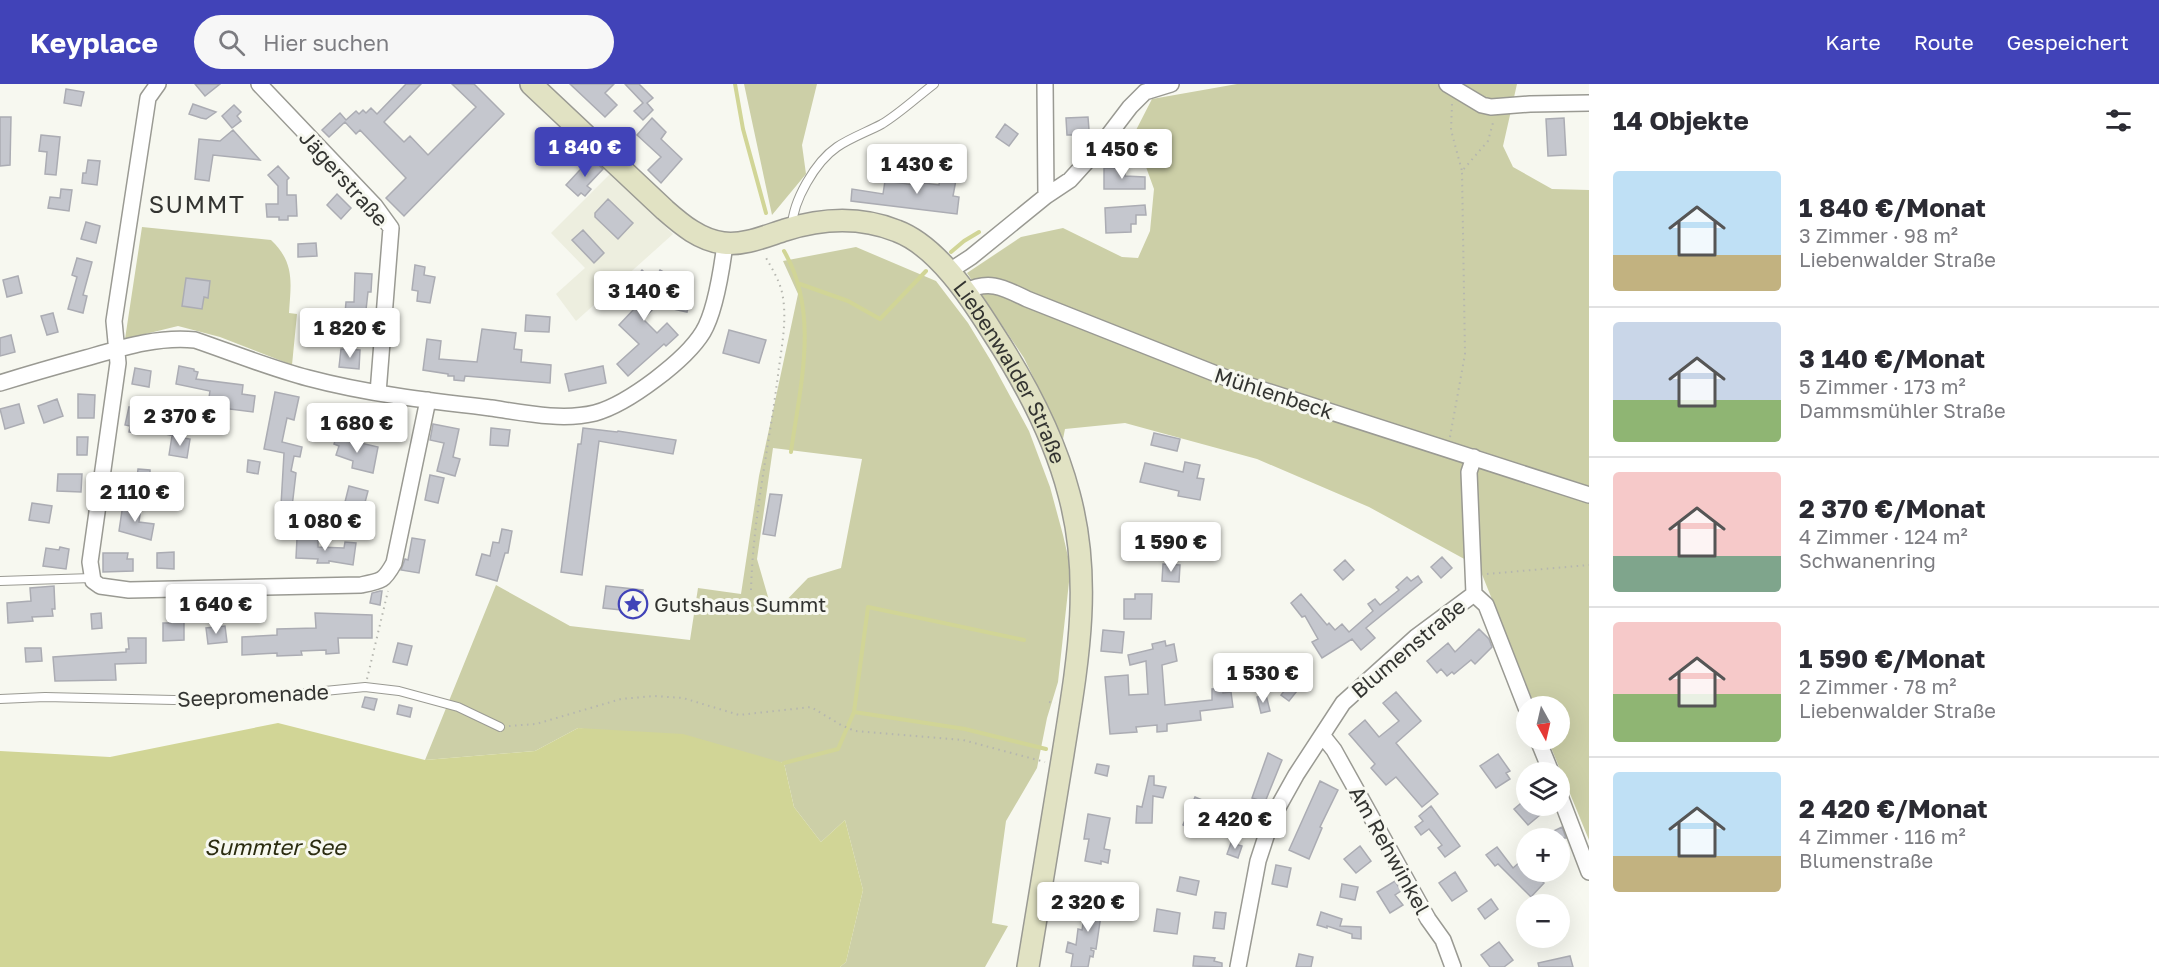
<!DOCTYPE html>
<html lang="de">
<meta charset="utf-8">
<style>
:root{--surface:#fff;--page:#f7f7f7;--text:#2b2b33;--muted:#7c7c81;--line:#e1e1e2;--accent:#4143b8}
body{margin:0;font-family:"Golos Text",sans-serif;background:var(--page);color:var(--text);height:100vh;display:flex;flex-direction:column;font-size:22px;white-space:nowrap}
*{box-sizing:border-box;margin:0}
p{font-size:20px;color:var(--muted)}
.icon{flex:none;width:33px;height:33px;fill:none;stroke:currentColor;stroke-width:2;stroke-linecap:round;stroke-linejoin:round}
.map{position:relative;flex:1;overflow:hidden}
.sheet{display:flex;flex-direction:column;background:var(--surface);width:570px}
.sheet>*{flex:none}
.needle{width:39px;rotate:172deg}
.controls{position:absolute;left:1516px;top:612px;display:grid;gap:12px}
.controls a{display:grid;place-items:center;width:54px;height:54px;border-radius:50%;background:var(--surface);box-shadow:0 6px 24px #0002;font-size:30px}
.price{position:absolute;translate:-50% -51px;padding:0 14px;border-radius:6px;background:#fff;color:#222;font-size:20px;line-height:39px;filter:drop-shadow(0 2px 3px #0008)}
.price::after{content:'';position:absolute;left:50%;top:36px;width:18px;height:14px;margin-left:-9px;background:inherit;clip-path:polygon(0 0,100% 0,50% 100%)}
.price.selected{background:var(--accent);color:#fff}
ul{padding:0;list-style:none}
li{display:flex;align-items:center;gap:18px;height:150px;padding:0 24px}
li+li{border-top:2px solid var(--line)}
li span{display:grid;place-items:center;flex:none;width:168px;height:120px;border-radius:6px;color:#555}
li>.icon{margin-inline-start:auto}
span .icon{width:72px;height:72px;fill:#fffc;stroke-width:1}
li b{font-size:26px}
h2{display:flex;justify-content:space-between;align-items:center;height:72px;padding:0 24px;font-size:26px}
header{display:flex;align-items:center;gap:36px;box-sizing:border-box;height:84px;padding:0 30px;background:var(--accent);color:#fff}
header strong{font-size:28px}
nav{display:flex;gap:33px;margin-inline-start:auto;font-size:21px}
.search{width:420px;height:54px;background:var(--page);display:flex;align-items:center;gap:15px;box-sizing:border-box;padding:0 21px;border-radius:33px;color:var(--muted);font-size:22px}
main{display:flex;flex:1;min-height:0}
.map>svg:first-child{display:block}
.built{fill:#edeedf}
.green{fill:#cccfa7;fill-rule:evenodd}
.water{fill:#d1d596}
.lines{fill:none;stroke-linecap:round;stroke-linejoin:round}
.stream{stroke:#d1d596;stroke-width:4}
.building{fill:#c5c7ce;stroke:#abacb3;stroke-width:1.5}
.service-casing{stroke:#9a9a93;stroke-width:10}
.minor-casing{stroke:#9a9a93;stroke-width:18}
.secondary-casing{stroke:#9a9a93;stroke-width:24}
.path{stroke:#b5b6af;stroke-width:2;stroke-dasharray:1.5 4.5;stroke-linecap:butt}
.service{stroke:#fff;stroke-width:8}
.minor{stroke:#fff;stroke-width:15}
.secondary{stroke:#e1e2c3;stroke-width:21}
.labels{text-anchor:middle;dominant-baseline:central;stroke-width:6;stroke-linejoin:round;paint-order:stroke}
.street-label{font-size:21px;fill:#333431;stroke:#f7f8f0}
.poi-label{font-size:21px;fill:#333431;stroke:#f7f8f0;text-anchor:start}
.water-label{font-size:22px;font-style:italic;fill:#2b2c10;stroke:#f7f8f0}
.quarter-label{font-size:24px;letter-spacing:1.5px;fill:#333431;stroke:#f7f8f0}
</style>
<header>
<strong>Keyplace</strong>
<div class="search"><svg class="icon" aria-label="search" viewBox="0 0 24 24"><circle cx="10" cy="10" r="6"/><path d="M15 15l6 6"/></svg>Hier suchen</div>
<nav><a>Karte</a><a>Route</a><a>Gespeichert</a></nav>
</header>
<main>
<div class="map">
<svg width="1589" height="883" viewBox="0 0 1589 883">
<rect width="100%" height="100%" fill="#f7f8f0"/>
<path class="built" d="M610,90L673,150L576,237L556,210L585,184L551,149Z"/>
<path class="green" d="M744,0H817L802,61L806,90L772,131Z
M1237,0H1517L1503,62L1513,83L1552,105L1589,106V756L1548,656H1560V622H1535L1479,483L1369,423L1257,375L1125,339L1065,345L1063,355L1024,274L967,189L1021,153L1063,144L1122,173L1138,174L1150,147L1154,105L1134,50L1152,15Z
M142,143L271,156C295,179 291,198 289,229L297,230L292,281L220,253L178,242L125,255Z
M856,163L936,197L968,239L991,277L1029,347L1050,403L1063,451L1069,477V498L1058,598L1047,634L1037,684L1006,737L992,839L1008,842L985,883H840L846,878L863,806L845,736L821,758L794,723L784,679L578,644L535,667L425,676L496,501L570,542L690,556L698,504L741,510L759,392L798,210L783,177ZM773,364L862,375L841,484L808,494L773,530L757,475Z"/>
<path class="water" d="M278,639L425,676L535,667L578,644L683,650L784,679L794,723L821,758L845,736L863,806L846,878L840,883H0V667L110,673Z"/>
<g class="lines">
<path class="stream" d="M735,0L743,45L766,129
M784,167C820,229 800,302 791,368
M951,168L964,157L979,148
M800,200L848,217L880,235L926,187
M854,628L868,523L1024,556
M784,679L838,665L854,628L965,645L1046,665"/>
</g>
<path class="building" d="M195,0H220L205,12Z
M406,0H421L384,38L404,58L410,52L428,71L476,23L452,0H474L504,30L404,132L386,114L406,94L360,46L356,50L345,38L329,53L322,46L340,29L346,36L356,27L359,30L363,26L366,29L371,24L377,30Z
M570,0H614L605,9L617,21L605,33Z
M625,0H639L653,14L647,19L653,26L643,36L634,27L643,19Z
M66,5L84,8L81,22L64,19Z
M193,20L216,28L206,35L201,34L189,30Z
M234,21L241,28L237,32L241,37L232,44L222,32Z
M0,33H11L10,81L0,82Z
M1088,33L1090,59L1076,62L1075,51H1067L1066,34Z
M652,34L666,48L661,55L682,75L661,99L648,86L661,73L637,51Z
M1564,34L1566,71L1548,72L1546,35Z
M1005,40L1018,50L1009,62L996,53Z
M233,46L260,76L213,71L209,97L195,95L199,55L220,57Z
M41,51L60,53L56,91L45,90L47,68L39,67Z
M937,64L945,72L938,80L930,71Z
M591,74L603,85L587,102L591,105L585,112L581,109L578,112L566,101Z
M88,76L100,77L97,101L82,99L83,89H86Z
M278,82L289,94L287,96V111H296L297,132H288V136H279V133H267L266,120H278V102L268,91Z
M942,82L958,85L953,112L959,113L957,130L851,117L852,105L883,110L885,97L915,101L916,98L939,101Z
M1104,84H1125V92L1145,93V105H1104Z
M61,105L72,106L69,127L48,124L50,113L60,114Z
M337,110L351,124L341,135L327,121Z
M608,115L633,139L618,155L595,133V129Z
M1145,121L1146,131H1136V140H1131V148L1106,149L1105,124Z
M86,138L100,142L96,159L81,155Z
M583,146L604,169L594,179L572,156Z
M316,159L317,172L298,173V160Z
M77,174L92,178L83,211L87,212L83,229L68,225L77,193L72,191Z
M415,181L425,183L424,191L435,193L430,219L417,217L418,207L412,206Z
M642,186L654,197L660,186L671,192L651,213L661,222L648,219L653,225L643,235L657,249L667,239L678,251L666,262L664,260L628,292L617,280L639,260L619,241L635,224L628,217L633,212L626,205Z
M355,189L372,190L371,208H368L364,244L344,241L346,218H354Z
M18,192L22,209L7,213L3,196Z
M186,194L210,197L208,214L204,213L202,225L182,222Z
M679,201L693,204L687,228L673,225Z
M53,229L58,248L47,251L41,232Z
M526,231L550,233L549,248L525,247Z
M482,245L516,249L514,265L522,266L521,278L551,281L550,299L465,292L464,297L454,296V292H448V290L423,286L427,255L441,257L439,275L477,278Z
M729,246L766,256L759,279L723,269Z
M11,251L15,268L0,272V254Z
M341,265L360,266L359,285L339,283Z
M179,282L194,285V287L198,288L196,295L243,301L242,310L255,312L253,328L222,324L220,334L206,332L210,307L176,300Z
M603,282L606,299L569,307L565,290Z
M135,284L151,287L149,303L132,300Z
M275,308L299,313L294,336L287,334L282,358L302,363L300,373L294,372L291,387L296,389L290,440L280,439L284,369L264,365Z
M78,310L95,311L94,334H78Z
M57,315L63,332L44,339L38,322Z
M19,320L24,339L5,345L0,325Z
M178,322L201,327L199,336L184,334L180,353L146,346L145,350L139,348V350L129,348L130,342L125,341L129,323L162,330L163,325L177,328Z
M433,340L459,345L453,373L460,375L455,392L437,387L444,359L430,356Z
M491,344L510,346L508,362L490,361Z
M583,344L617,348L618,347L676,356L673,370L599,357L582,491L561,488L578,360H581Z
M1154,349L1180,355L1177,367L1151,361Z
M337,351L349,354L348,356L378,363L373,389L352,384L353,377L336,371L339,362L334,360Z
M172,352L190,355L187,374L169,371Z
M77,353H88L87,371H77Z
M248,376L260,378L258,390L247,388Z
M1185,378L1200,381L1197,394L1204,395L1200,416L1178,412L1179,407L1140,398L1145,379L1183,388Z
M138,385L150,386V391L154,392V397L172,399L170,409L136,405Z
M58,390H82L81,408L57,407Z
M430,391L444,394L438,419L425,416Z
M349,402L368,407L363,426L344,422Z
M770,410L782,411L775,452L763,450Z
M32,419L52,422L49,439L29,436Z
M123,420L141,423L139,438L154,440L151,456L119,447Z
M1148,441L1167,443L1166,459L1146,457Z
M502,445L512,447L508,469H505L497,497L476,491L482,470L490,472L493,458L499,459Z
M297,454L318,455V463L344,464L345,458L356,459L353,481L329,477V479H317L318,475L296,474Z
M412,454L425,456L419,489L401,486L405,475L408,476Z
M60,463L69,465L66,485L43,482L46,464L59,466Z
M174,468V485L157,484V469Z
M103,469H128L127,475H133V487L103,488Z
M1442,473L1452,484L1441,494L1431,483Z
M1345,476L1354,486L1343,496L1334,486Z
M1163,480L1180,481L1179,498L1162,497Z
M1418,492L1422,498L1366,544L1375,554L1361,566L1352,555L1322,574L1312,558L1318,555L1305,532L1302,533L1291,519L1301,510L1327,541L1329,539L1335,546L1342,540L1349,548L1373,527L1368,520L1375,515L1380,521L1399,506L1396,503L1407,493L1411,497Z
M54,502L55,525H52L53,532L32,533L33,537L8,539L7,519L31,517L30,504Z
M606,502L643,506L640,528L603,524Z
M380,507H382L380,521L370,519L372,509Z
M1135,510H1152L1151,535H1124V515H1135Z
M101,529L102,544L92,545L91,530Z
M315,529L372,531V554H338L339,569L326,570V566L301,567L302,571L277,572V569L242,571V553L277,551V545L316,544Z
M171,535H184V556L163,557V539H171Z
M225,542L227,558L208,560L206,544Z
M1479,545L1489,555L1492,563L1475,580L1471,576L1454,590L1452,588L1447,592L1441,585L1437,589L1427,577L1448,559L1455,568Z
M1103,546L1124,548L1122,569L1101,567Z
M128,554H146V579L115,580L116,596L55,597L53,573L126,568V565H129Z
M1165,557L1166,562L1174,560L1177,577L1162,581L1165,621L1212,616V605L1223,604V609L1231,608L1233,623L1200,627L1201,636L1167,640V647L1157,648V641L1136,643L1137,648L1110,650L1105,593L1128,591L1129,611L1148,610L1146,577L1130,581L1128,571L1153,565L1152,560Z
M398,559L412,562L407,581L393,578Z
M25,564H41L42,577L26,578Z
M1289,601L1297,607L1289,617L1281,611Z
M1396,608L1421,637L1396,659L1438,710L1422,723L1396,693L1386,701L1371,684L1375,680L1349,650L1365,636L1379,653L1399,637L1383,619Z
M1266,611L1270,627L1261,629L1257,613Z
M365,613L377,615L374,626L362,623Z
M399,621L412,624L410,633L397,630Z
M1268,669L1282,676L1265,718L1252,714Z
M1498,670L1510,687L1506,689L1510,695L1496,704L1480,682Z
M1097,680L1109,682L1107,692L1095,689Z
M1149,692H1154V701L1166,703L1163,714L1153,712L1152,739H1136L1137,722L1142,723Z
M1320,697L1338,706L1320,743L1322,744L1309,775L1289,766Z
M1195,713L1209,719L1197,748L1183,741Z
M1526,715L1527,722H1532L1540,731L1528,741L1514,725Z
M1431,722L1460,762L1445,773L1438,764L1442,761L1429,745L1421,751L1415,743L1423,737L1419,732Z
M1088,730L1110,734L1104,765L1110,766L1108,779L1101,777V780L1085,777L1089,755H1084Z
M1562,743L1566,754H1539Z
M1231,759L1242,762L1238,774L1227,770Z
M1360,762L1371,777L1356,789L1344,775Z
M1497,763L1513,784L1522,776L1527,782V788H1533L1544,799L1531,813L1498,780L1495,782L1486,771Z
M1276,781L1291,784L1287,803L1272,800Z
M1455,788L1467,807L1452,817L1439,799Z
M1180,793L1199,797L1196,811L1177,807Z
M1395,797L1401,807L1395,811L1403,821L1390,829L1377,808Z
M1342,800L1358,803L1355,816L1340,813Z
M1087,814L1110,817L1108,832L1101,831L1096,865L1091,864V866L1094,867L1093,873L1090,872L1088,883H1071L1073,870L1066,868L1068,858L1076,861L1078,845L1082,846Z
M1491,815L1498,825L1485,835L1478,825Z
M1157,825L1180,829L1177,850L1154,847Z
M1215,828L1226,829L1224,845L1213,844Z
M1321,828L1342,835L1340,842L1361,843V855L1352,854V850L1327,842V844L1317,841Z
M1499,858L1513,876L1504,883H1490L1481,871Z
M1299,870L1313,873L1311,883H1296Z
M1194,872L1215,874L1214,877L1222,879V883L1193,882Z
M1570,872L1573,883H1539L1538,879Z"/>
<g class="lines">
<g class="service-casing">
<path id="service" d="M792,142C793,117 815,78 837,63C850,54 867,48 882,40C900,29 917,13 934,0
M0,497L92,494
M0,615L45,613L174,616L253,614L365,603L399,607L458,623L500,643"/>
</g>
<g class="minor-casing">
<path id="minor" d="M158,0L148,14L114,237L118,279L90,478L93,497L100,502L129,506L361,501C382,497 384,497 394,479L428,316
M259,0L375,122L391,144L378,309
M1045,0L1046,112
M1447,0L1482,21L1491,23L1530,20L1589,19
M948,188L971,173L1046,112L1070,96L1098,65L1130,23L1145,8L1171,0
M965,208C989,195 1004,204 1027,215L1229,295L1589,411
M0,299C29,290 57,282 86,274C121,264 158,252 195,256C233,269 270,284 308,294C368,310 430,317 491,324C524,329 563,337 595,329C628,320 686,276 703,248C715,228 722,183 725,160
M1474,373L1469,388L1474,510L1486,521L1527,626
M1322,651L1334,666L1428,835L1443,856L1453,883
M1538,656L1551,688
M1560,712L1589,788
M1238,883L1258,777L1272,734L1296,691L1343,619L1416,553L1474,510"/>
</g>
<g class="secondary-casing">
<g id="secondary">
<path id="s1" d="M531,0L665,126C682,141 700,156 723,159C743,162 766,152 785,146C823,134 860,132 897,147C937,162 971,214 993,249C1025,298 1054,352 1069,410C1093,498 1077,582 1063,670C1052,741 1039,812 1028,883"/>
</g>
</g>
<path class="path" d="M1452,20L1451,46L1462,87
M1450,353L1465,270L1462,87L1488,57L1494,35
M1487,490L1589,481
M751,506C753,433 769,363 778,291C781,266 787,239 783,214C781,198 772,185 765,172
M367,595L388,507
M1049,618L1055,619
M509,642L536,640L621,615L654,612L683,614L739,631L811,623L841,641L855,647L963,656L1045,678"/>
<use href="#service" class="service"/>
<use href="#minor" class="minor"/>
<use href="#secondary" class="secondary"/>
</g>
<defs>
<g id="sight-ring" transform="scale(1.5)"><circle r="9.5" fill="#f7f8f0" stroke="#4143b8" stroke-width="1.5"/><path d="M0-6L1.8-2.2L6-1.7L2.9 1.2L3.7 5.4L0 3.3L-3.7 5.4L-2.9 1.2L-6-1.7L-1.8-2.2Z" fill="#4143b8"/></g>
</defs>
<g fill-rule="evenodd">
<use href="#sight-ring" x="633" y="520"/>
</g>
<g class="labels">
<g class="street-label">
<text transform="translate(344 94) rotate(48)">Jägerstraße</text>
<text stroke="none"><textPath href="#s1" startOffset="615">Liebenwalder Straße</textPath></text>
<text transform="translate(1274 309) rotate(18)">Mühlenbeck</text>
<text transform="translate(1408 564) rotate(-40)">Blumenstraße</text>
<text transform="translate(253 611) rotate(-3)">Seepromenade</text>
<text transform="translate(1390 766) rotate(61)">Am Rehwinkel</text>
</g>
<g class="poi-label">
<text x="654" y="520">Gutshaus Summt</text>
</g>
<g class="water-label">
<text x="275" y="762">Summter See</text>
</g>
<g class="quarter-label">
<text x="197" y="119">SUMMT</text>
</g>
</g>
</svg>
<div class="controls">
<a><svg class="needle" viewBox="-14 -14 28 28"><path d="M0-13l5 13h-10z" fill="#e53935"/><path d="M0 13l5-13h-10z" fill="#7c7c81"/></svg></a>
<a><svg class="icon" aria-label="layers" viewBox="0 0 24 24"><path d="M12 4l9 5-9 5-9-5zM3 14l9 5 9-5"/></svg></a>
<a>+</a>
<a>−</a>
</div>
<b class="price selected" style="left:585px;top:94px">1 840 €</b>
<b class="price" style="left:1122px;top:96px">1 450 €</b>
<b class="price" style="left:917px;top:111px">1 430 €</b>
<b class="price" style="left:644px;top:238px">3 140 €</b>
<b class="price" style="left:350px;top:275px">1 820 €</b>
<b class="price" style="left:180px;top:363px">2 370 €</b>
<b class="price" style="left:357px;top:370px">1 680 €</b>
<b class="price" style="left:135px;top:439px">2 110 €</b>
<b class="price" style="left:325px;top:468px">1 080 €</b>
<b class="price" style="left:1171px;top:489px">1 590 €</b>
<b class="price" style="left:216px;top:551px">1 640 €</b>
<b class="price" style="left:1263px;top:620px">1 530 €</b>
<b class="price" style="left:1235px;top:766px">2 420 €</b>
<b class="price" style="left:1088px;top:849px">2 320 €</b>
</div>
<section class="sheet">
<h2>14 Objekte<svg class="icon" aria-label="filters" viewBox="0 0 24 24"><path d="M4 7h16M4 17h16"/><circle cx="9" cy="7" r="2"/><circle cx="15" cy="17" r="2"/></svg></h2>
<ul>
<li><span style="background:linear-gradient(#bfe0f5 70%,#c2b280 0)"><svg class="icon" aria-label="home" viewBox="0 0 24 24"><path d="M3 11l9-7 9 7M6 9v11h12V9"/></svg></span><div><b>1 840 €/Monat</b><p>3 Zimmer · 98 m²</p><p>Liebenwalder Straße</p></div></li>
<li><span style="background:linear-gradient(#c9d6e8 65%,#8fb573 0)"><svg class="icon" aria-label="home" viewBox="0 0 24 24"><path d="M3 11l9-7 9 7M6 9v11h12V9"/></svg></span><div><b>3 140 €/Monat</b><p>5 Zimmer · 173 m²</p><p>Dammsmühler Straße</p></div></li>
<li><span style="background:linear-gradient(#f6c9c9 70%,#7fa58c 0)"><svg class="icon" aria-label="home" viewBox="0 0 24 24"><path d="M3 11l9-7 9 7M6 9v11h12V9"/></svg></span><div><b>2 370 €/Monat</b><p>4 Zimmer · 124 m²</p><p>Schwanenring</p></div></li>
<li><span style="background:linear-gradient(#f6c9c9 60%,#8fb573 0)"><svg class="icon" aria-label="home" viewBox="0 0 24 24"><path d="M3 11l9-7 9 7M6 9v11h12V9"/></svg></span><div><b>1 590 €/Monat</b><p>2 Zimmer · 78 m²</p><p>Liebenwalder Straße</p></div></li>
<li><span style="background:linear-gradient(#bfe0f5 70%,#c2b280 0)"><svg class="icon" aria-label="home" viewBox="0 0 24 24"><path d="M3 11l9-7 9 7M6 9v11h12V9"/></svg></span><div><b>2 420 €/Monat</b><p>4 Zimmer · 116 m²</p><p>Blumenstraße</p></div></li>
</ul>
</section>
</main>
